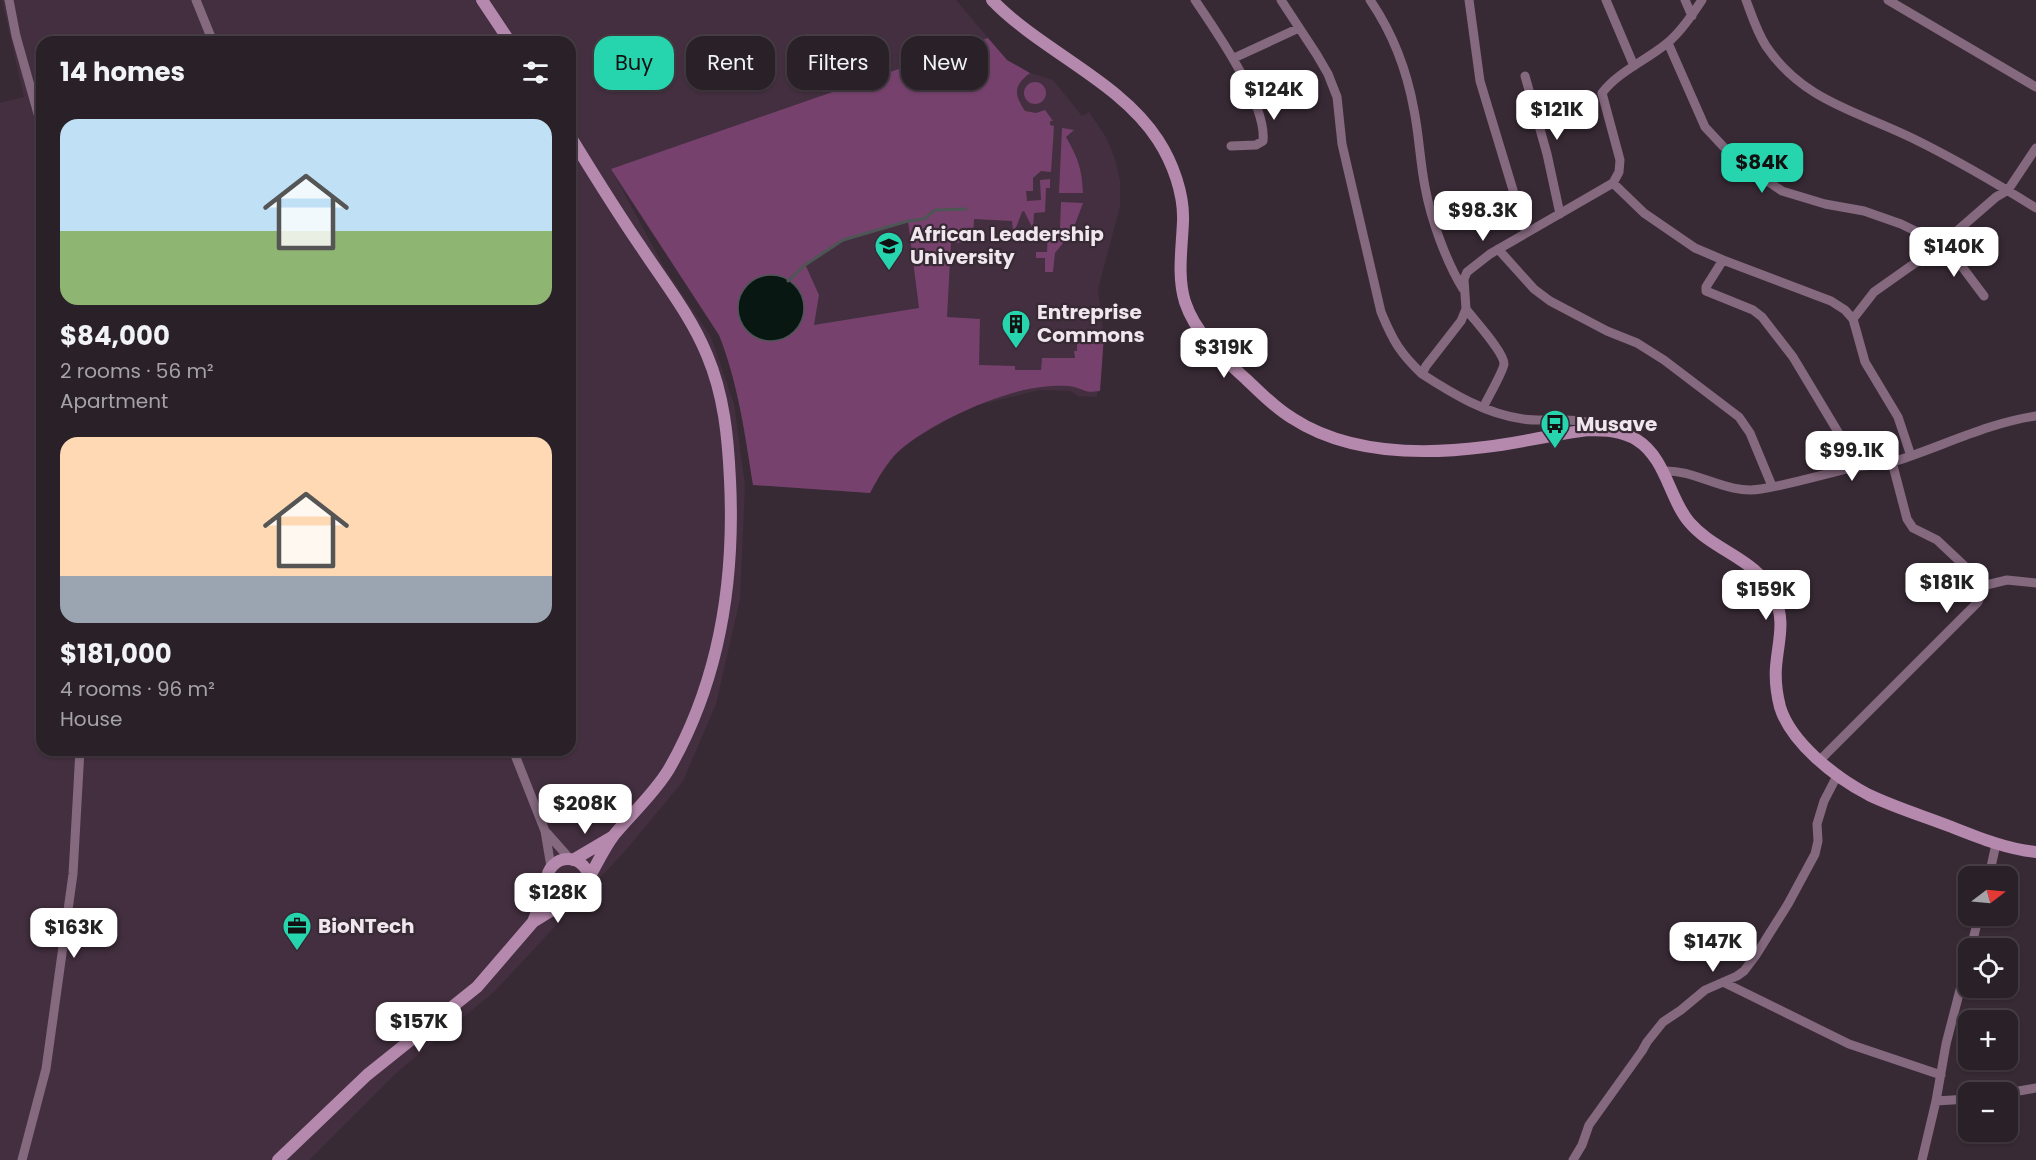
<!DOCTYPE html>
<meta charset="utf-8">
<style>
:root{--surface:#2a2028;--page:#322830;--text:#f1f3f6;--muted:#a5a3a8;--line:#463e45;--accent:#26d5ae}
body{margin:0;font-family:Poppins,sans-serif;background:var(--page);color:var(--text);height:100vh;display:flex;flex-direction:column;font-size:22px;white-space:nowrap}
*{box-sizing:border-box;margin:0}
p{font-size:20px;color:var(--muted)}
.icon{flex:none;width:33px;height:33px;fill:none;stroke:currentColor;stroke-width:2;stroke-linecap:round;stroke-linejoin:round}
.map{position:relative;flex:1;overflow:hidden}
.details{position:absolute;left:36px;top:36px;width:540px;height:720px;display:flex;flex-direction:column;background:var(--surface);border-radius:18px;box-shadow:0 2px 4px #0004,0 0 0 2px var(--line)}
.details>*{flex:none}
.banner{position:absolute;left:594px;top:36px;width:570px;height:54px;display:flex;gap:12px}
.needle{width:39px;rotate:74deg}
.tools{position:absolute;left:1958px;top:866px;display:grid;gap:12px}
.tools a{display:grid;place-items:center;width:60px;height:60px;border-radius:12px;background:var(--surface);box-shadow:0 2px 4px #0004,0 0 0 2px var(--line);font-size:30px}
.price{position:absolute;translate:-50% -51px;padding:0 14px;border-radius:12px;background:#fff;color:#222;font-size:20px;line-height:39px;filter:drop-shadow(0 2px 3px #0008)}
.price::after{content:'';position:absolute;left:50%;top:36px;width:18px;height:14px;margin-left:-9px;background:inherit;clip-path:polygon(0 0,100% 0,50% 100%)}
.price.on{background:var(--accent);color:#111}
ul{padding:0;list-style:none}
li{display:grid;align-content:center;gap:12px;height:318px;padding:0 24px}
li span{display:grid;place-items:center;height:186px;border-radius:18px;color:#555}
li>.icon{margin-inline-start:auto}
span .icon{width:108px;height:108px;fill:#fffc;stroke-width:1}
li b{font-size:26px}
h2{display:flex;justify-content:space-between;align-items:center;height:72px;padding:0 24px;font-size:26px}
.tag{padding:0 21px;border-radius:18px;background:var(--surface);box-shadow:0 2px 4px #0004,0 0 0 2px var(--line);font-size:21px;line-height:54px}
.tag.on{background:var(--accent);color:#111}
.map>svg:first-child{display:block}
.built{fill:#432f3f;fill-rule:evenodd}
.green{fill:#76426d;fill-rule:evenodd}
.water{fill:#091713;stroke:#4e5555;stroke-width:1.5}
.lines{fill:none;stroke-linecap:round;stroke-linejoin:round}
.stream{stroke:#4e5555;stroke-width:3}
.street{stroke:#85697f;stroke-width:9}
.secondary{stroke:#b589ad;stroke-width:12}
.labels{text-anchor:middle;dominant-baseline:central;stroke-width:4.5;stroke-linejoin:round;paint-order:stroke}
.poi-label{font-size:20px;font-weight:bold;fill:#f0e6ee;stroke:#382a35;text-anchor:start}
</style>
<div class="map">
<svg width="2036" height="1160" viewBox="0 0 2036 1160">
<rect width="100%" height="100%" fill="#382a35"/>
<path class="built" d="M2,0H956L1007,60L1024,71L1053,80L1082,116L1089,112L1106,137L1115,159L1120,181V206L1098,289L1103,331L1097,397L1078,396L1070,391L1039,390L970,407L916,438L897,452L879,477L870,493L753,485L742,416L729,360L719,335L617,180L664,267L711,337L734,404L745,485L740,599L716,704L683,781L625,851L495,991L396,1073L309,1160H0V103L24,97ZM42,42H570V750H42Z"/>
<path class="green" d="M988,38L1007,60L1030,73C1013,86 1014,94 1025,111L1036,113L1045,110L1053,121H1050V125L1054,126L1051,172L1041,171L1033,178V191H1026L1027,201L1041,200L1040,180L1050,179V188H1046L1045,212L1034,213L1033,229L1024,211L1022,212L1015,230H1013L1012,221L974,219L973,242L951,243L947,317L980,319L979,365L1015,366V370H1041L1042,358H1075L1074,351H1077V332L1104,335L1100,391C1085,393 1088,391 1074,387C1064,385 1052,386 1042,387C1001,391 930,423 899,451C887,462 878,478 870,493L753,485C745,434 738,383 719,335L611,169ZM908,221L919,308L814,325L819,295L805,264L843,240ZM786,279L794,286L801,295L779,340C744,343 726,313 748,285Z
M1024 93a11 11 0 1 1 22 0a11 11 0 1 1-22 0Z
M1062,128L1074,130L1066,137C1078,158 1082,169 1083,193H1059Z
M1061,202L1083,203L1072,232L1055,253L1053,272H1045V258H1036V252H1047L1048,229L1060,228Z"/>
<path class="water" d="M738 308a33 33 0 1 1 66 0a33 33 0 1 1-66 0Z"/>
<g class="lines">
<path class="stream" d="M788,281L805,265L843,240L908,221L924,219L935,210L966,209"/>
<path class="street" d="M9,0L16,36L42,128
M196,0L213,42
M1195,0C1216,31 1267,104 1263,141L1256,145L1231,146
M1281,0L1317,55L1328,74L1337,97L1342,144L1381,312C1393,341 1400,353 1422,374
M1370,0C1392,32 1407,71 1414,110C1419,135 1420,161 1425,187C1431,220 1446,261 1463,289
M1469,0L1480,81L1526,233
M1606,0L1634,66
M1685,0L1692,16
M1746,0C1752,16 1757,32 1766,46C1803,101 1857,111 1912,138C1955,159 1996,183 2036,208
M1888,0L2036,87
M1668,43L1705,127L1734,158L1782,191L1825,204L1864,211L1901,224L1942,244L1951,252L1984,296
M1234,58L1299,28
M1525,76L1547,154L1560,214
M1613,183L1644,213L1695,248L1723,260L1831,301L1845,310L1853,319L1865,362L1898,417L1911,456
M1498,249L1534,289L1550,301L1607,331L1637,343L1664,360L1739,417L1750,433L1772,486
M1723,260L1706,287V291L1753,310L1762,317L1793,357L1859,467
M1466,309C1474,320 1504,352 1504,364C1503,372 1487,399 1483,408
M1853,319L1874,292L1942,244L1996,197L2008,190L2036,148
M1604,429C1578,414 1551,423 1523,419C1486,414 1453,394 1422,374L1426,366L1461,321L1466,309L1464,279L1467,272L1490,254L1613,183L1619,172L1620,160L1602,93C1618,72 1645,61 1666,44C1680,33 1692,15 1702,0
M1663,471C1696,469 1726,495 1761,489C1793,484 1824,474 1855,467C1869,465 1883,465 1896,461C1943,446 1988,423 2036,416
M1980,584L1982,586L2007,580L2036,583
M513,750L545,831L551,867
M1819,761L1978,602L1982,593L1980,584L1971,572L1937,540L1913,528L1907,519L1892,462
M547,833L570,859
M1989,876L1996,844
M1971,948L1979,915
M1725,983L1849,1044L1941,1075
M2007,1093L2036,1088
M1936,1101L1968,1099
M22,1160L46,1069L73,874L80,750
M1573,1160L1582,1145L1589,1125L1642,1051L1647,1042L1663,1022L1681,1010L1705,990L1737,976L1744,971L1756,955L1788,904L1815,854L1818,841L1817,824L1824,801L1838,774
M1922,1160L1936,1101L1946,1044L1968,959"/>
<path class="secondary" d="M482,0L510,42
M992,0C1041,51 1120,81 1158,140C1173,163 1184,194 1183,221C1182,248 1177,276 1185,302C1196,335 1223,358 1247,380C1261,393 1275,408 1292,418C1347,454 1422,455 1485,447C1520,443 1554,434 1589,430C1605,430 1622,431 1637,440C1666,458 1670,501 1690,523C1715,552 1758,559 1774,596C1786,621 1778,641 1776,667C1775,680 1777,695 1780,707C1791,743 1836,778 1869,795C1894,807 1923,816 1949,826C1977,837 2006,849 2036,852
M570,136C593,173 616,211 641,247C664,282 691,316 707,355C724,395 728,437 730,480C735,581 720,680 669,769C654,794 632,813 614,835C604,848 597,864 589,878
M547 880a21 21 0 1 1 42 0a21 21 0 1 1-42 0Z
M573,860L612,837
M533,922L567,901
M278,1160L367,1075L477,987L533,922L547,886"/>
</g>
<defs>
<g id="university-pin" transform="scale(1.5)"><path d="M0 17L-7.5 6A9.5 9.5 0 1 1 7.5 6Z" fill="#26d5ae" stroke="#382a35"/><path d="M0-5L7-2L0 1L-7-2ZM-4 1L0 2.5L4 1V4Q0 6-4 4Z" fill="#111"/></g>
<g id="building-pin" transform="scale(1.5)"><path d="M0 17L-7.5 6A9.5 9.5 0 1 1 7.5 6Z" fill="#26d5ae" stroke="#382a35"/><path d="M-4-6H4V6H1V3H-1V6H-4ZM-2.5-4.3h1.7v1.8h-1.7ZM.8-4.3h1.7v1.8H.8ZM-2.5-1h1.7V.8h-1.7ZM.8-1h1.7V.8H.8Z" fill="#111"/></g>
<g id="bus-pin" transform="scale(1.5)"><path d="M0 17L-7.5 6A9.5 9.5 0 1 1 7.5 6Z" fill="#26d5ae" stroke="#382a35"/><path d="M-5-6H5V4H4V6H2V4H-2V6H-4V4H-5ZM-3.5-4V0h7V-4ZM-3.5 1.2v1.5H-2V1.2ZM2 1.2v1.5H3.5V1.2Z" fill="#111"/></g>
<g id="office-pin" transform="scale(1.5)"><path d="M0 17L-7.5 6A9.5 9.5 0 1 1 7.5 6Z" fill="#26d5ae" stroke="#382a35"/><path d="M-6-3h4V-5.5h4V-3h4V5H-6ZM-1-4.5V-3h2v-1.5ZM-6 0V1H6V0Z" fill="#111"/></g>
</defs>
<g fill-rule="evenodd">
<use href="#university-pin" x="889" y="246"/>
<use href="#building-pin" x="1016" y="324"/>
<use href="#bus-pin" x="1555" y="424"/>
<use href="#office-pin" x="297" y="926"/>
</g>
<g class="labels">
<g class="poi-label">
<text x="910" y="234">African Leadership<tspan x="910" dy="23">University</tspan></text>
<text x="1037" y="312">Entreprise<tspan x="1037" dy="23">Commons</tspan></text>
<text x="1576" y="424">Musave</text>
<text x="318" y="926">BioNTech</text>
</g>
</g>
</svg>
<div class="tools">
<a><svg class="needle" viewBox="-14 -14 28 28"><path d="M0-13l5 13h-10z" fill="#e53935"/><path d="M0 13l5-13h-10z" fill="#a5a3a8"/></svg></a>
<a><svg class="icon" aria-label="locate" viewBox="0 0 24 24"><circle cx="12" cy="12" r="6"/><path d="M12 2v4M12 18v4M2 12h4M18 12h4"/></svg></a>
<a>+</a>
<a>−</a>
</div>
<b class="price" style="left:1274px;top:121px">$124K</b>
<b class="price" style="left:1557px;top:141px">$121K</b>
<b class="price on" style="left:1762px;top:194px">$84K</b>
<b class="price" style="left:1483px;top:242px">$98.3K</b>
<b class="price" style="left:1954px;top:278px">$140K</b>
<b class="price" style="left:1224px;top:379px">$319K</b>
<b class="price" style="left:1852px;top:482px">$99.1K</b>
<b class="price" style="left:1947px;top:614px">$181K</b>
<b class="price" style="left:1766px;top:621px">$159K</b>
<b class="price" style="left:585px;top:835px">$208K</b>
<b class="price" style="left:558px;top:924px">$128K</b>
<b class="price" style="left:74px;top:959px">$163K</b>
<b class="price" style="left:1713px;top:973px">$147K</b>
<b class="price" style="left:419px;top:1053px">$157K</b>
<div class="banner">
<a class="tag on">Buy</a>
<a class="tag">Rent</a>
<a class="tag">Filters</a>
<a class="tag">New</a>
</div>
<section class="details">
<h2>14 homes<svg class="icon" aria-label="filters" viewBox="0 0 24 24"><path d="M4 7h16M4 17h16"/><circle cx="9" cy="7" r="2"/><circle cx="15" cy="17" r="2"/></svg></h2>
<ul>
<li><span style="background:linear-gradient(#bfe0f5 60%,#8fb573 0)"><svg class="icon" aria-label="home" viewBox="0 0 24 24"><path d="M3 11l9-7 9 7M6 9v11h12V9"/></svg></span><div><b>$84,000</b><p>2 rooms · 56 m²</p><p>Apartment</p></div></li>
<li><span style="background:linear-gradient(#ffd9b3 75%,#9aa5b1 0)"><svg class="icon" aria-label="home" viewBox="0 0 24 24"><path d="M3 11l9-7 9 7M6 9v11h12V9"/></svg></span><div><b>$181,000</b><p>4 rooms · 96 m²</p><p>House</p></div></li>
</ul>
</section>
</div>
